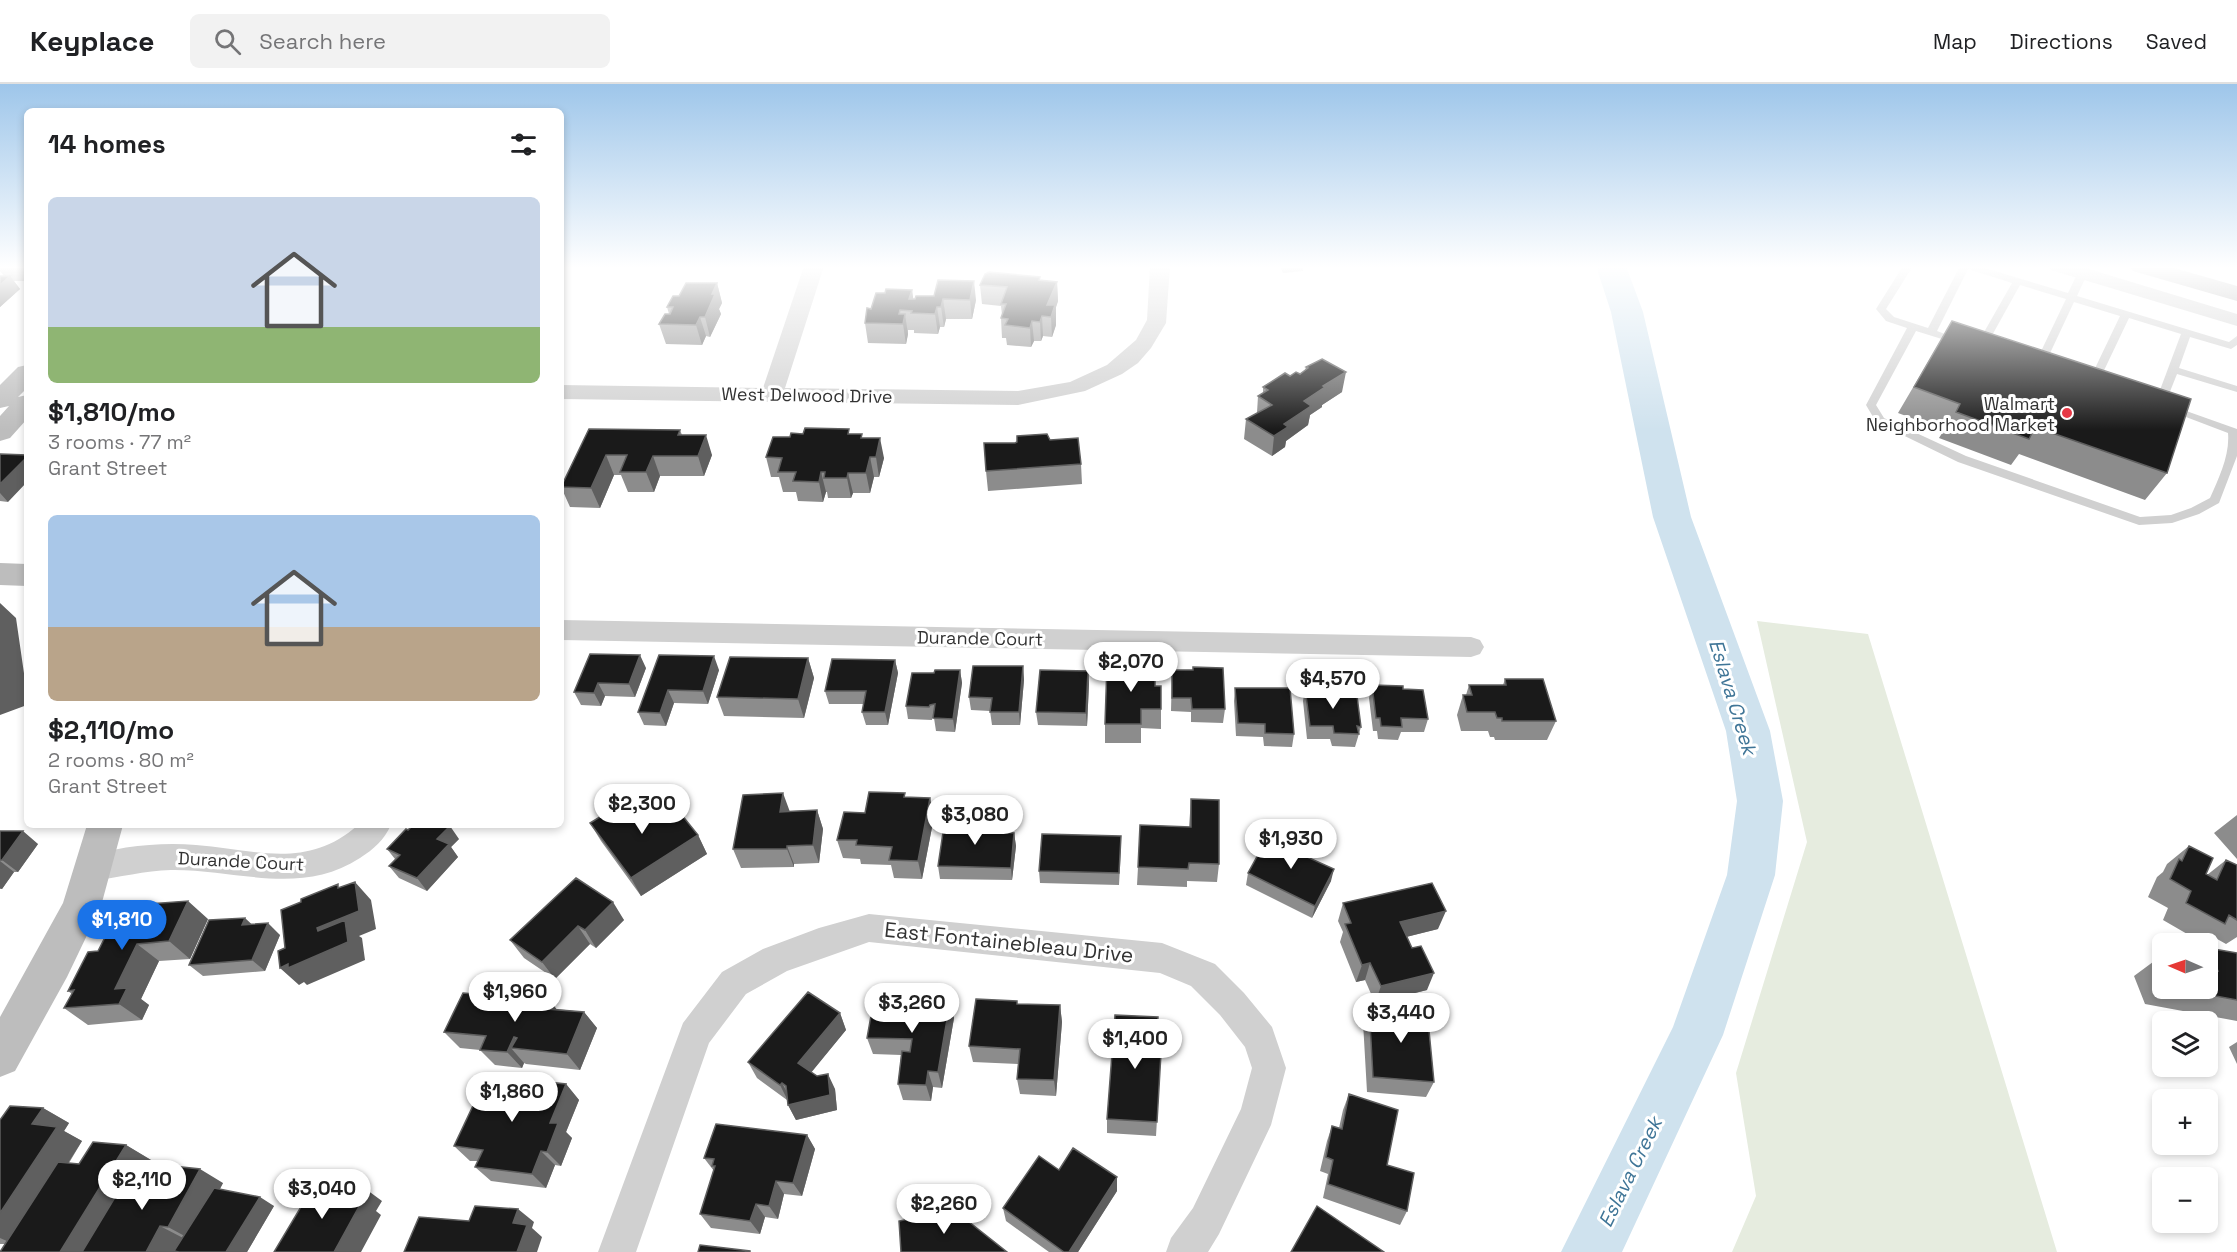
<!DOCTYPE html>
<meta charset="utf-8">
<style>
:root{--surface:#fff;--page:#f2f2f2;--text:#202124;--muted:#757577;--line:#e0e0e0;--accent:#1a73e8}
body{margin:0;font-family:"Space Grotesk",sans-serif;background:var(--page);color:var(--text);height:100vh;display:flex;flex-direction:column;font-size:22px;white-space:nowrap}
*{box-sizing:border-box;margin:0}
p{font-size:20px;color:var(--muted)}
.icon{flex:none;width:33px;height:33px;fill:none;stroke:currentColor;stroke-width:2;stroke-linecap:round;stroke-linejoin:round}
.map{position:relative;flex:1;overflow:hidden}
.panel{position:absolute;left:24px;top:24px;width:540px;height:720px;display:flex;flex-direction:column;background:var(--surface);border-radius:9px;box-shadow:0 3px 9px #0003}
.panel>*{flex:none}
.needle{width:39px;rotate:272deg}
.buttons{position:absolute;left:2152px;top:849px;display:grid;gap:12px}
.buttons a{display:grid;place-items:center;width:66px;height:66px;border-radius:9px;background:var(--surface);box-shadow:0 3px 9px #0003;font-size:30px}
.price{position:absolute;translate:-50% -51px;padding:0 14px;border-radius:21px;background:#fff;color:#222;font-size:20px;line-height:39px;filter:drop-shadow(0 2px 3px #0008)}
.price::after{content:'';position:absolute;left:50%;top:36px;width:18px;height:14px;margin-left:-9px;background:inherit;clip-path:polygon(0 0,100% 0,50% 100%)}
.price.on{background:var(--accent);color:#fff}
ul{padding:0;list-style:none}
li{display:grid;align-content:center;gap:12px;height:318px;padding:0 24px}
li span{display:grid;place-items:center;height:186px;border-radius:9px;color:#555}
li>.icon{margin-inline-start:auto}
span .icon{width:108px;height:108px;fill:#fffc;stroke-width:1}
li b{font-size:26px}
h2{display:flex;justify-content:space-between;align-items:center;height:72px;padding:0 24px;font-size:26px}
header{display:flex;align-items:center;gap:36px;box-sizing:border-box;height:84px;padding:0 30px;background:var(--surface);border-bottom:2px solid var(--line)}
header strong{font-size:28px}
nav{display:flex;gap:33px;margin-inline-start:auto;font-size:21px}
.search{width:420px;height:54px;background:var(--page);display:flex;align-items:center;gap:15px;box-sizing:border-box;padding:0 21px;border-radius:9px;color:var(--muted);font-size:22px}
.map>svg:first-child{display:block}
.green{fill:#e6ecdf}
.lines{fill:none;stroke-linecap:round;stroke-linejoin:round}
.river{fill:#cfe2ee;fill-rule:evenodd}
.lane{fill:#d0d0d0;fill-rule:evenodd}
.street{fill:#d0d0d0;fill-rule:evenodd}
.secondary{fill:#bdbdbd;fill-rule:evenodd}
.primary{fill:#ababab;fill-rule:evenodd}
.wall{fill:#8c8c8c}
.shaded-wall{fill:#5f5f5f}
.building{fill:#1a1a1a;stroke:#5f5f5f;stroke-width:1.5}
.poi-dot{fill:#e63946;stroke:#fff;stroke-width:2}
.labels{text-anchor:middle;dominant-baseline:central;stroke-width:6;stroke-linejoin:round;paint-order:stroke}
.street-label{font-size:18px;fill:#333;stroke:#fff}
.poi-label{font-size:18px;fill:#333;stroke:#fff;text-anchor:end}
.water-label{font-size:20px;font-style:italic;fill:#3f7597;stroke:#fff}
.near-street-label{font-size:21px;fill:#333;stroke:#fff}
</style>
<header>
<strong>Keyplace</strong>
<div class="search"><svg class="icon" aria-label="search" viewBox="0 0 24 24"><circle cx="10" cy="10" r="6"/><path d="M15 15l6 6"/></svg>Search here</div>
<nav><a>Map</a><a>Directions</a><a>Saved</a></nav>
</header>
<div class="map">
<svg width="2237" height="1168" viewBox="0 0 2237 1168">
<rect width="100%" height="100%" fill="#fff"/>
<path class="green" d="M1757,537L1868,550L2057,1168H1732L1756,1112L1736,989L1807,758Z"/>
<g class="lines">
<path class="river" d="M1596,182H1626L1643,228L1691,433L1770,647L1783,717L1775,791L1723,951L1622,1168H1561L1673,943L1727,791L1737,717L1726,647L1653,433L1611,228Z"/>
<path class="lane" d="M1903,182H1913L1886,225L1894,233L1928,244L1960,182H1978L2068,209L2081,182H2091L2077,212L2229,258L2237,252V261L2231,265L2190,253L2179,284L2237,302V308L2177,290L2169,310L2151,318L2146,315L2160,306L2181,250L2129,234L2098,299L2097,301H2089L2088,299L2120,232L2074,218L2044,282L2043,284H2035L2034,282L2066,215L2020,201L1985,264L1980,267L1976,266L1975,264L2012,199L1968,185L1937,247L1963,257L1958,260L1916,247L1876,321L1884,334L1966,372L2140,433L2171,431L2191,424L2210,414C2219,394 2230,371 2228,349L2165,325L2167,323H2175L2237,345V372L2219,419L2199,430L2172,439L2139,441L1958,378L1876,338L1866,321L1907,244L1886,237L1876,225Z"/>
<path class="street" d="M804,182H824L785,304L1018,307L1070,298L1107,281L1136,256L1147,236L1150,182H1170L1166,239L1151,264L1138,279L1122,290L1085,307L1018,321L561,315V301L763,304Z
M2049,182H2079L2237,230V242L2051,186Z
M561,536L1471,553L1480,556L1484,563L1480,570L1471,573L561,556Z
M358,741H391C384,756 374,765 360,774C300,813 236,785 171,786C145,787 119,793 93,797L82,793L78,784L82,775C116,762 160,758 196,761C257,766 307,786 358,741Z
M869,830L1162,859L1215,880L1244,909L1272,943L1286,984L1271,1041L1219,1150L1208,1168H1166L1171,1154L1193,1124L1241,1025L1252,984L1245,963L1220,931L1191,902L1160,889L869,858L787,887L746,910L709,959L636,1168H598L683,939L722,888L763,865L819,844Z"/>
<path class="secondary" d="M27,281V304L18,313L27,311V335L10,354L0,357V332L9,322L0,324V301L18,283Z
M0,479L27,480V502L0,501Z
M87,741H123L101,822L67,893L15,987L0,993V933L63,819Z"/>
<path class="primary" d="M2129,182H2167L2237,202V217L2133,187Z"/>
</g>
<path class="wall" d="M0,182H27V197H14L20,205L0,223V192H4L0,187Z
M1280,182H1303V187L1283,189Z
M1040,193V196L1057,198L1058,217L1056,223V241L1052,253L1043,252L1041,257H1034L1031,263L1007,261L1006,254H1002L1001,234L1002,231L1001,222L982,220L980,201Z
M717,199L722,219L719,225L721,230L710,253L706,252L702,261L666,260L659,240L669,230L667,223L679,212Z
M912,206L913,215H915L916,212L976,216L972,235H946L944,243H940L938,250L914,249V246H908V250L906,260L868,259L865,239L871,225Z
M1952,237L2167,389L2145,416L2019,370L2011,381L1939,354L1944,346L1898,329Z
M1306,283L1342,308L1322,321V323L1310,331L1308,341L1286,357L1285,363L1272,372L1244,355L1246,335L1257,329L1258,312L1263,310V303L1290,292L1300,290L1305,286Z
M589,345L680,346L682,351L712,371L704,392H660L654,408H628L621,391H614L600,424L570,423L561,403Z
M850,350H862V354L884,374L879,393H874L870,409H853L851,414H828L827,408H826L823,418L798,417L796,408H783L779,393H771L766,373L790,353Z
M1050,356L1081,380L1082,400L988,407L986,387L1015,359Z
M0,370L8,418L0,417Z
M590,570L646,584L635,613L605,612L601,622L581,621L574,608Z
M659,571L719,586L708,620L674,619L666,642L644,641L638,628Z
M808,574L814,594L804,634L724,632L717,613Z
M895,576L898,589L888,641H866L862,628L864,620H829L825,607Z
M1023,582L1024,596L1020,641H992L990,627L971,626L969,613Z
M960,586L962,599L955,648L936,647L934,634H932V636L908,635L906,622L934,589Z
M1172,586H1193L1225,625L1223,639L1191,638V628L1171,627Z
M1088,587L1089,600L1087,642L1038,641L1036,628Z
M1505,595L1556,637L1547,656H1495L1494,653H1490L1488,647H1461L1457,631L1463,611H1466L1469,601H1503Z
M1372,601L1403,605L1428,635L1424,648H1401L1398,656L1378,655L1377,647H1373L1369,614Z
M1155,602L1161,625V645L1141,644V659H1105V640Z
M1235,604L1294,650L1292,663L1264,662L1263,653L1236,652L1234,617Z
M1305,604L1339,612L1361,643L1355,663L1332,662L1330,655H1307L1303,617Z
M905,713L930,714L934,733L922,795L894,794L891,781L861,780L860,775L843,774L837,756L865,729Z
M1191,715L1219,780L1217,798L1187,797V803L1137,801L1138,783L1189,743Z
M817,726L823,745L819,779L794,780V783L741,784L733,765L790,727Z
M641,730L662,734L698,751L707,770L641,812L601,757L590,739Z
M2237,731V775L2214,749Z
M0,747L38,760L18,788H14L2,805H0Z
M986,748L1014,749L1016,762L1012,796L940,795L938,782Z
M459,755L451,763L458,773L427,807L399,794L389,782L395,775L387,765Z
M2189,762L2207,791L2226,776L2237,781V853L2226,860L2210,851L2201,858L2163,836L2168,824L2148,813L2157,793L2163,788L2167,780Z
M1121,764L1119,801L1040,799L1039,787Z
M1295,768L1331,797L1312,834L1246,801L1248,789Z
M576,794L624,836L596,864L590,860L555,895L524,874L510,856Z
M1343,819L1438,845L1406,853L1427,906L1375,919L1365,896L1356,898L1340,858L1343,848L1338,837Z
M208,835L190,875L159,877L141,915L149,921L142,936L88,941L64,924L72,910L68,907L98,867Z
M252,840L280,851L265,887L203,892L189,881Z
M2208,864L2237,869V937L2145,920L2134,892L2157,875L2163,876V904H2208Z
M950,918L954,934L942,1004L933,1003L931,1017L903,1016L898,1000L901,971L873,970L867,954Z
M1017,920L1060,921L1062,938L1056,1012L1020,1010L1017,995L1018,980L973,978L969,962Z
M1369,921L1434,998L1426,1013L1367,1008L1363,938Z
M557,925L584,928L597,944L580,986L526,980L524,979L522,984L495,981L480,966L460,964L444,948Z
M840,929L846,946L811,988L835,1005L837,1026L796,1036L788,1021L787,1016L757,994L748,978Z
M2237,958V980L2229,963Z
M1156,969H1161L1156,1052L1107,1049V1035Z
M566,1000L579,1016L566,1048L572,1054L561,1082L555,1081L546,1104L491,1097L475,1083L478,1077H470L454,1062Z
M1349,1010L1387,1081L1407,1127L1400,1141L1323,1114L1328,1090L1320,1087L1327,1057L1332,1042L1339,1044L1343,1026Z
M43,1024L69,1039L64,1047L82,1057L69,1079L79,1080L126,1061L151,1076L136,1101L223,1099L220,1105L274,1122L247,1168H0L5,1160H0V1036Z
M807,1051L815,1065L802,1112L784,1110L778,1135L765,1133L760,1150L711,1144L700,1130L714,1087L704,1074Z
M1117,1107L1078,1168H1049L1006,1137L1003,1124Z"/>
<path class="shaded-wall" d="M10,192L20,205L0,223V201Z
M974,197L976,216L972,235L970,216Z
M1057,198L1058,217L1056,223V241L1052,253L1051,233L1047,221Z
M717,199L722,219L719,225L721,230L710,253L705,233L712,210Z
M912,206L915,226L909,215Z
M943,215L946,235L944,243L941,223Z
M937,223L940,243L938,250L935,230Z
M905,230L908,250L906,260L903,240Z
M1042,232L1043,252L1041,257L1040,238Z
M700,233L706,252L702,261L696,241Z
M1032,237L1034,257L1031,263L1030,244Z
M1346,288L1342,308L1322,321V323L1310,331L1308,341L1286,357L1285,363L1272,372L1274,352L1304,317L1323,302Z
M706,351L712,371L704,392L698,372Z
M880,354L884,374L879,393L876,373Z
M606,371L614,391L600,424L591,404Z
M653,372L660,392L654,408L646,388Z
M27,373V398L8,418L0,409V400Z
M870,373L874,393L870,409L866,389Z
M821,388L826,408L823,418L819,398Z
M848,389L853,409L851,414L847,394Z
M0,519L16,534L27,610V621L0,631Z
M640,571L646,584L635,613L629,600Z
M714,572L719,586L708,620L703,607Z
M808,574L814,594L804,634L798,615Z
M895,576L898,589L888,641L885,628Z
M1023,582L1024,596L1020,641L1019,628Z
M960,586L962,599L955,648L953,635Z
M1088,587L1089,600L1087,642L1086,629Z
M598,599L605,612L601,622L594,609Z
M668,606L674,619L666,642L660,629Z
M783,709L790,728H780Z
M930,714L934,733L922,795L918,777Z
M817,726L823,745L819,779L813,761Z
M984,736L986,749L982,748Z
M450,742L459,755L451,763L458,773L427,807L417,794L437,755Z
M23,747L38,760L18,788L2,776Z
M1014,749L1016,762L1012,796L1011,784Z
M698,751L707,770L641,812L631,794Z
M787,762L794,780V783L787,765Z
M0,777L14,788L2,805L0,804Z
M1334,785L1331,797L1312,834L1315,822Z
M355,798L371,816L376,845L359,852L362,854L365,876L307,901L304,898L299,901L280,884L318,847L317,844Z
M188,817L208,835L190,875L169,857Z
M613,818L624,836L596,864L585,846Z
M1446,827L1438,845L1394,856L1400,838Z
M245,834L258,846L242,841Z
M268,839L280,851L265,887L252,876Z
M578,842L590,860L555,895L542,878Z
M137,860L159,877L141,915L149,921L142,936L119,920L115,905Z
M1370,879L1365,896L1356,898L1362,881Z
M1434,889L1427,906L1375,919L1381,902Z
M550,917L563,933L547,925Z
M950,918L954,934L942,1004L938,988Z
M1060,921L1062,938L1056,1012L1054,996Z
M584,928L597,944L580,986L567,970Z
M840,929L846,946L806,995L798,979Z
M514,953L525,966L511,964L524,979L522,984L507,968Z
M928,987L933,1003L931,1017L926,1001Z
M828,990L835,1005L837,1026L796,1036L788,1021Z
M782,999L790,1014L788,1017L780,1001Z
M566,1000L579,1016L566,1048L572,1054L561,1082L547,1068L550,1039Z
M43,1024L69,1039L64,1047L82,1057L16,1161L0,1154V1129L32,1040Z
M807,1051L815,1065L802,1112L793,1099Z
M126,1061L151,1076L95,1168H60Z
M541,1067L555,1081L546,1104L532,1090Z
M200,1085L223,1099L192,1156L168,1143Z
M1117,1093V1107L1078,1168H1069Z
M776,1097L784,1110L778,1135L769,1122Z
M363,1103L382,1117L376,1127L381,1131L361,1168H334L355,1116Z
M260,1113L274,1122L247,1168H226Z
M756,1120L765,1133L760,1150L750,1137Z
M518,1125L534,1138L532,1144L542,1153L537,1168H517L513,1139Z
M160,1142L185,1155L174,1167L176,1168H146Z"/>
<path class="building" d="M0,182H27V184H0Z
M989,188L1040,193L1039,196L1057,198L1047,221H1055L1051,233L1042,232L1040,238L1032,237L1030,244L1005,241L1008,235L1001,234L1006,220H1001L1007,203L980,201L985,190Z
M0,192H10L0,201Z
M938,196L974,197L970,216L943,215L941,223H937L935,230L911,229L912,227L900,226L899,230H905L903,240L865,239L867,224L871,225L876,209H885L886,205L912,206L909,215H915L916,212H934Z
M686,199H717L712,210H715L705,233H700L696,241L659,240L665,230H670L673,223H667L673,212H679Z
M1952,237L2191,315L2167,389L2035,343L2029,355L1956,328L1960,320L1914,303Z
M1322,275L1346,288L1323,302L1325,303L1304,317L1311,322L1284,340L1288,343L1274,352L1246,335L1272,321L1258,312L1268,306L1263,303L1285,289L1290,292L1296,288L1300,290L1308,284L1306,283Z
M805,344L849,345L848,350H862L861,354H880L876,373H870L866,389H848L847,394H824L825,388H821L819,398L793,397L796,388H778L782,374L766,373L773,353H790L791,349L803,350Z
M589,345L680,346L678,351H706L698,372H653L646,388H620L627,371H606L591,404L561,403Z
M1047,350L1050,356L1078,354L1081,380L986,387L984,359H1015L1017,358V352Z
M0,370L27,371V373L0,400Z
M590,570L640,571L629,600L598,599L594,609L574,608Z
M659,571L714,572L703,607L668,606L660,629L638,628Z
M730,573L808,574L798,615L717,613Z
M832,575L895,576L885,628H862L866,607H825Z
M1107,580H1155V602H1161V625H1141V640H1105Z
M973,582H1023L1019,628H990L992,614L969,613Z
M1193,583L1223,584L1225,625H1192L1191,614H1172V586H1193Z
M935,586H960L953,635L933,634L935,620L930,621L929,623L906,622L912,589H934Z
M1040,586L1088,587L1086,629L1036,628Z
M1505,595H1543L1556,637H1502V634H1497L1495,628H1467L1463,611H1472L1469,601H1506Z
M1372,601L1403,602V605L1423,606L1428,635L1401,634L1402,643L1381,642L1380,634H1376Z
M1235,604H1290L1294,650L1265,649V640L1238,639Z
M1305,604H1338L1339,612H1357L1361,643L1357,642L1359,650L1334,649L1333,642H1310Z
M869,708L905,709L904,713L930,714L918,777L889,776L892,763L856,761L857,756H837L844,728L865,729Z
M783,709L780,728L817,726L813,761L787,762V765H733L743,711Z
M629,715L641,730L653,723L662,734L677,725L698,751L631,794L590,739Z
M1191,715L1219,716V780L1189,779L1188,785L1138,783L1140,741L1191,743Z
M945,735L984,736L982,748L1014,749L1011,784L938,782Z
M413,741H446L450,742L437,755L449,760L417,794L389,782L400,771L387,765L406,745L408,746Z
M0,747H23L2,776H0Z
M1270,749L1296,761L1293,767L1296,768L1334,785L1315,822L1248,789Z
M1042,750L1121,752L1119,789L1039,787Z
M2189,762L2213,774L2206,790L2217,796L2226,776L2237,781V836L2229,831L2225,840L2186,819L2191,807L2170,795L2179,775L2182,777Z
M576,794L613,818L585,846L578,842L542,878L510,856Z
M355,798L359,827L317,844L318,847L345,836L348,858L288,884V880L280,884L278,867L285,864L281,826L301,818V815L338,800V804Z
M1432,799L1446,827L1400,838L1412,864L1421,862L1434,889L1381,902L1370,879L1362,881L1345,840L1351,839L1343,819Z
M188,817L169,857L137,860L115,905L127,904L119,920L64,924L74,906L68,907L88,868L98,867L121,822Z
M245,834L242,841L268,839L252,876L189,881L209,836Z
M2208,864L2237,869V916L2173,904H2208V885L2218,887Z
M2157,875L2163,876V890Z
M808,908L840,929L798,979L817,992L828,990L830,1011L788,1021L786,1002L782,999L780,1001L748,978Z
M463,909L550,917L547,925L584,928L567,970L511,964L517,954L514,953L507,968L480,966L486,952L444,948Z
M874,915L950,918L938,988L928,987L926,1001L898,1000L902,967L910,968L912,955L867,954Z
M976,915L1017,917V920L1060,921L1054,996L1017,995L1020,965L969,962Z
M1369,921L1427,926L1434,998L1373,993Z
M1115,931L1158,933L1156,969H1161L1157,1038L1107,1035Z
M487,992L566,1000L550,1039H558L547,1068L541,1067L532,1090L475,1083L483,1066L454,1062Z
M1349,1010L1398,1026L1387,1081L1414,1089L1407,1127L1328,1100L1333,1076L1326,1073L1332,1042L1342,1045Z
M10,1022L43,1024L32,1040L57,1043L0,1129V1036Z
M716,1040L807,1051L793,1099L776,1097L769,1122L756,1120L750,1137L700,1130L715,1082H712L714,1075L704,1074Z
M93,1058L126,1061L60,1168H0L58,1078L79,1080Z
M1073,1064L1117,1093L1069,1168H1064L1003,1124L1039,1072L1059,1086Z
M153,1080L200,1085L168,1143L160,1142L146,1168H82L123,1100L141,1101Z
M333,1097L363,1103L355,1116L362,1117L334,1168H274L311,1106L327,1108Z
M214,1104L260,1113L226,1168H179L174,1167Z
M475,1122L518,1125L513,1139L527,1141L517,1168H404L419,1133L469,1137Z
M1317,1122L1384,1168H1291Z
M954,1126L1007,1168H901L899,1137Z
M700,1161L750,1167V1168H698Z"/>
<linearGradient id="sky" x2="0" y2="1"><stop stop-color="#9ec6ea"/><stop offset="0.53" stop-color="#fff"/><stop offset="1" stop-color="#fff" stop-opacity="0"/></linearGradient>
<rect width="2237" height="346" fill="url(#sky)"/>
<circle class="poi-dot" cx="2067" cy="329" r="6"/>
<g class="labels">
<g class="street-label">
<text transform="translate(807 311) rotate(1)">West Delwood Drive</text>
<text transform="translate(980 554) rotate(1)">Durande Court</text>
<text transform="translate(241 777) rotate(3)">Durande Court</text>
</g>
<g class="poi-label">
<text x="2055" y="319">Walmart<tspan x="2055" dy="21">Neighborhood Market</tspan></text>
</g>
<g class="water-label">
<text transform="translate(1733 613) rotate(73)">Eslava Creek</text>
<text transform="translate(1630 1088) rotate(-64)">Eslava Creek</text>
</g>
<g class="near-street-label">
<text transform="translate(1009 858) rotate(6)">East Fontainebleau Drive</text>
</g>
</g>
</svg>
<div class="buttons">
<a><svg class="needle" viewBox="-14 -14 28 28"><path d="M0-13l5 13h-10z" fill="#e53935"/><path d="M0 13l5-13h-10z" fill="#757577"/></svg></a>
<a><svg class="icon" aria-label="layers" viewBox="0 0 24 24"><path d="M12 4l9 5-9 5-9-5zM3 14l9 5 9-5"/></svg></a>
<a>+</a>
<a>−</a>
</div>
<b class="price" style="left:1131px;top:609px">$2,070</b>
<b class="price" style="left:1333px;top:626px">$4,570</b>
<b class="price" style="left:642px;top:751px">$2,300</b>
<b class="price" style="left:975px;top:762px">$3,080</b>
<b class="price" style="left:1291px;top:786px">$1,930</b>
<b class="price on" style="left:122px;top:867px">$1,810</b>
<b class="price" style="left:515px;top:939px">$1,960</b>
<b class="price" style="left:912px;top:950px">$3,260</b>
<b class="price" style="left:1401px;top:960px">$3,440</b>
<b class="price" style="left:1135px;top:986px">$1,400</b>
<b class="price" style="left:512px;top:1039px">$1,860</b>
<b class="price" style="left:142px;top:1127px">$2,110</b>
<b class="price" style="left:322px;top:1136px">$3,040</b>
<b class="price" style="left:944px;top:1151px">$2,260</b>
<section class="panel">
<h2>14 homes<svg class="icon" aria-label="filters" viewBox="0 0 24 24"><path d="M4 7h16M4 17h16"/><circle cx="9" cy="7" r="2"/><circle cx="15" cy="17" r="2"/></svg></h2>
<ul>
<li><span style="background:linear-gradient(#c9d6e8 70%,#8fb573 0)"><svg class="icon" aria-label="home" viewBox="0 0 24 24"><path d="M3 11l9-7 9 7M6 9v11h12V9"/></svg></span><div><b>$1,810/mo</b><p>3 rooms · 77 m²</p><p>Grant Street</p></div></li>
<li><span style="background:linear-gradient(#a9c7e8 60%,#b9a48a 0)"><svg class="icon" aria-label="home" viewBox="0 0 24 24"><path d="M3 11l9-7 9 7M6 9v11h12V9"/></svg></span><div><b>$2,110/mo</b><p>2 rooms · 80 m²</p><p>Grant Street</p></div></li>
</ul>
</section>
</div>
